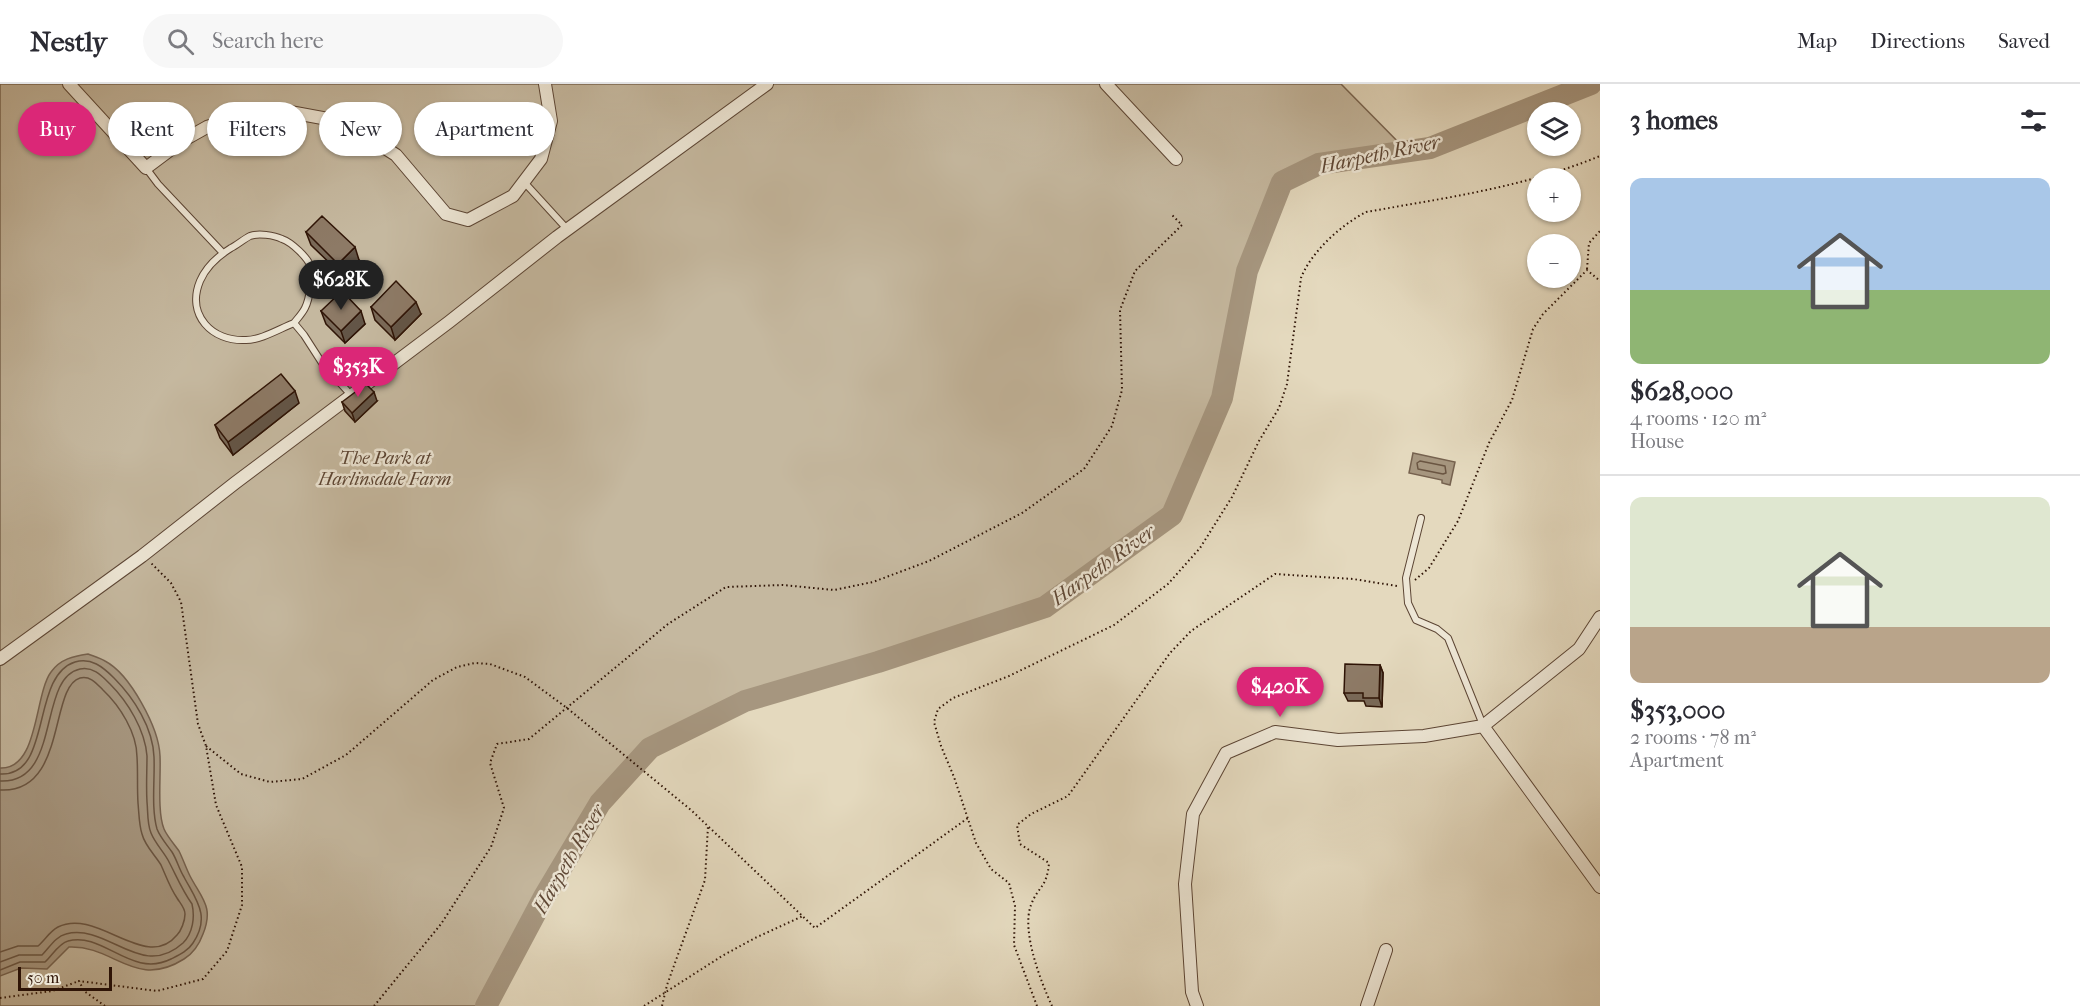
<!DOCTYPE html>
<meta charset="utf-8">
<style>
:root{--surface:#fff;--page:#f7f7f7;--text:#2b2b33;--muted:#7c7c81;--line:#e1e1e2;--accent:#db2777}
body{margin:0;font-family:"IM FELL French Canon",serif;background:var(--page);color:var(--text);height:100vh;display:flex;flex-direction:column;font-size:22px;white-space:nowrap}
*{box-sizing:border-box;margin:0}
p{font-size:20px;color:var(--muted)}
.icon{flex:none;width:33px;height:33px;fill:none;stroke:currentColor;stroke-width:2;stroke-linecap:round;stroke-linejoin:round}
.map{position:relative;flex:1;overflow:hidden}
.sheet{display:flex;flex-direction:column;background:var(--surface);width:480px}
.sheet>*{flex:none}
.hud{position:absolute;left:18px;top:18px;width:570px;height:54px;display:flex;gap:12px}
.controls{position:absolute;left:1527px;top:18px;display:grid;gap:12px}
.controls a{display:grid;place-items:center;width:54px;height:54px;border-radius:50%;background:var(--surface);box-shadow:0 2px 4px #0004;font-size:30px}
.scale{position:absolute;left:18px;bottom:15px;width:94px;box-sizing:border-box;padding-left:6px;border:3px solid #2f1406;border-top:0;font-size:16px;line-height:21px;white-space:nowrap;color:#2f1406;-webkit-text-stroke:4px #ede6d5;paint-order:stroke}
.price{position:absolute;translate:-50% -51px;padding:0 14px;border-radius:21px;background:var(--accent);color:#fff;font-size:20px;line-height:39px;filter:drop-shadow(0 2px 3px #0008)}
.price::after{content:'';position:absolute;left:50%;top:36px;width:18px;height:14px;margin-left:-9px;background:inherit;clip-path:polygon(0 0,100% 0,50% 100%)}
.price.on{background:#222;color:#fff}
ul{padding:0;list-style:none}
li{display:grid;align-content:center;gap:12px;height:318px;padding:0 30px}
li+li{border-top:2px solid var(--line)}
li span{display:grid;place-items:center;height:186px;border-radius:12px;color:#555}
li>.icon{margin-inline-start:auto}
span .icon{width:108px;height:108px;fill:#fffc;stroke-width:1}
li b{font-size:26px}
h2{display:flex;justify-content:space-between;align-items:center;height:72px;padding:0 30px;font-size:26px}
.chip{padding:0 21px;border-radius:27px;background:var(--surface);box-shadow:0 2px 4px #0004;font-size:21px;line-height:54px}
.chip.on{background:var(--accent);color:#fff}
header{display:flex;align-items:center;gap:36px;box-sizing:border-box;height:84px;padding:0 30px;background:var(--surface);border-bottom:2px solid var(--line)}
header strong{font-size:28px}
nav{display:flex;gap:33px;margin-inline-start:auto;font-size:21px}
.search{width:420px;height:54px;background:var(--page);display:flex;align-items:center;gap:15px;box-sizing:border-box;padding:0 21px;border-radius:33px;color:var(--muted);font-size:22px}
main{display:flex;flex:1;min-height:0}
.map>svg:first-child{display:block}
.green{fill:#c5b89f;stroke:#7a6652;stroke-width:1.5}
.water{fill:#a6967f;stroke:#76624f;stroke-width:1.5}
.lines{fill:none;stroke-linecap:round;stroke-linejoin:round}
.shore{stroke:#6a5542;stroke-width:1.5}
.river{stroke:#a6967f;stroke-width:22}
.service-casing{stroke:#5c4534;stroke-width:8}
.minor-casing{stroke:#5c4534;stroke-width:14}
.path{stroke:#2f1406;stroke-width:2;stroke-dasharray:1.5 3;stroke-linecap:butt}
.service{stroke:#ede6d5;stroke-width:6}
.minor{stroke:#ede6d5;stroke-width:12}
.wall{fill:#796958;stroke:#2f1406;stroke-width:1.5}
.shaded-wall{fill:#635547;stroke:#2f1406;stroke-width:1.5}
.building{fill:#8d7a66;stroke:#2f1406;stroke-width:1.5}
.labels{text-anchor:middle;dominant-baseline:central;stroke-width:5;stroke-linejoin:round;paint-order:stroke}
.park-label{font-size:18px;font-style:italic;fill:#5c4534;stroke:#ede6d5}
.water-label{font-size:20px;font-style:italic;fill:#5f4836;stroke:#ede6d5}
</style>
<header>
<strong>Nestly</strong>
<div class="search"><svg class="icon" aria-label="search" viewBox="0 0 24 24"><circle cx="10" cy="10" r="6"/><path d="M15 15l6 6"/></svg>Search here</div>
<nav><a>Map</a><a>Directions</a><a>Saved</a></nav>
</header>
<main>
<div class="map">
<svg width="1600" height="922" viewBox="0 0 1600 922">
<rect width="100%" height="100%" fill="#e4d9be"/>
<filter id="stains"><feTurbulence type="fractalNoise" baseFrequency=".00333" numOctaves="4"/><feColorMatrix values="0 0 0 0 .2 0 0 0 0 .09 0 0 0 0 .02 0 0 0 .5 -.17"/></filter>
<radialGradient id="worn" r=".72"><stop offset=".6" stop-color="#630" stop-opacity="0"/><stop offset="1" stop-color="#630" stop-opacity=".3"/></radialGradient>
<path class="green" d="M0,0H1341L1407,67L1319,80L1282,98L1247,187L1222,314L1171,431L1045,523L878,578L745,617L650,664L600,719L544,813L486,922H0Z"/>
<path class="water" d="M1413,369L1455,378L1450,401L1442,399V396L1409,389Z
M88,570C93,572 100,574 105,577C130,590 159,644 160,672C161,691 157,728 164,745C167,752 174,760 179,767C183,775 186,784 190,792C202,815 214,823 203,850C199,861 194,869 184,875C135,906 114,861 69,863L47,885L21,884L0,892V684C39,686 34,611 51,588C60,575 74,572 88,570Z"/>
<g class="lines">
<path class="shore" d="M1420,377L1445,382L1446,389L1443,390L1418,385L1417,379Z
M0,690C53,693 30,592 75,578C91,573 103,583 114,594C134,614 153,644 154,673C155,695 151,724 157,745C160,753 167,761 172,768C177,776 179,785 184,793C196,816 211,832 193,859C188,867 179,871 171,875C131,895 103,847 68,857C59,859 51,873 45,878H20L0,886
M0,697C62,700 37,594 80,585C93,582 102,592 110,600C128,618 145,646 147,672C147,687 146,702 147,718C148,727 147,740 151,749C155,759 163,767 168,776C176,791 182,806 192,820C195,833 193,849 183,859C141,897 108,839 66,850C56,852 49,864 42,871H19L0,878
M0,706C67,710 49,603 80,594C90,591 97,600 103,606C120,622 137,649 137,673C138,688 137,703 138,719C139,729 139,741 142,750C145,762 155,771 161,781C166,792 170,804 177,814C180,819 185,824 185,830C185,837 181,847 177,851C146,889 97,823 58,843C50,847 45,856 38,862H18L0,868"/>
<path class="river" d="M486,922L544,813L600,719L650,664L745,617L878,578L1045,523L1172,431L1222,314L1247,187L1282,98L1319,80L1430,64L1591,0"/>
<g class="service-casing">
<path id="service" d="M146,84L158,100L223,169
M524,98L567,145
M294,239C279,245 261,256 246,256C212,258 186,231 200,197C206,183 218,172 231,164C237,161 244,155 250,152C258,149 274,151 282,155C291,158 309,174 311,184C312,195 310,214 305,224C302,230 297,235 294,239L304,251L322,279L351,311
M1421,434L1406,494L1408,519L1416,536L1437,545L1448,554L1483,641"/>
</g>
<g class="minor-casing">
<path id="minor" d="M69,0L146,84L182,57L207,43L241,32L290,28L344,38L396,71L446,130L468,136L513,112L541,75L551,37L545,0
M1106,0L1176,75
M0,575L142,472L235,399L449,238L557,153L767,0
M1483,642L1600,803
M1197,922L1192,908L1185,800L1193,730L1226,669L1275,648L1338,656L1424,652L1483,642L1579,565L1600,533
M1367,922L1386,866"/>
</g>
<path class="path" d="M1587,185L1589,159L1600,147
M1415,496L1429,484L1458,437L1489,359L1512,316L1533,245L1543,230L1587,186L1600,197
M206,662L241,690L270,698L302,695L346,671L433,596L457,583L475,579L490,580L525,593L567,624L691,726L815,844L968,734
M0,914L52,907L79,897
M105,922L84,907L79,897L157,907L203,895L227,867L242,821V783L216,721L206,662L198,640L181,518L171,499L151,479
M374,922L441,840L491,763L504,724L490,679L497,660L529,655L668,540L726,503L783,501L834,506L873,498L929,477L1022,429L1084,385L1112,342L1122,306L1120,226L1135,187L1182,141L1171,130
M644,922L722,872L755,854L803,832
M662,922L667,901L705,796L708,742
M1037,922L1014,861L1015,822L1009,799L991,785L976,759L954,693L941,662L934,638L938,625L953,614L1009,592L1114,541L1168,500L1200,464L1232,413L1259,357L1279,324L1287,300L1301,194C1311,168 1341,141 1366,128C1445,114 1525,103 1600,72
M1052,922C1041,898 1021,847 1031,821C1038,802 1047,804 1049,779L1020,760L1017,741L1031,730L1068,712L1170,569L1191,547L1275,490L1353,495L1397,502"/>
<use href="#service" class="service"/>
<use href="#minor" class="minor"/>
</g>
<path class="wall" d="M306,148L359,176L343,192L311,161Z
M371,223L421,230L395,256L375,236Z
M321,227L365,240L345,259L326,240Z
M377,317L355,338L345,327L342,318Z
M299,319L233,371L220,354L215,341Z
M1380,581L1383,589L1382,623L1366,622L1364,617H1348L1344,609Z"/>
<path class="shaded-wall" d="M355,163L359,176L343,192L338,180Z
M416,218L421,230L395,256L391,243Z
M361,227L365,240L345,259L341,247Z
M295,307L299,319L233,371L228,358Z
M374,308L377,317L355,338L352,329Z
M1380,581L1383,589L1382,623L1379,614Z"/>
<path class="building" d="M322,132L355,163L338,180L306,148Z
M396,197L416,218L391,243L371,223Z
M342,207L361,227L341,247L321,227Z
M281,290L295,307L228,358L215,341Z
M366,300L374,308L352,329L342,318Z
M1345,580L1380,581L1379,614H1363V609H1344Z"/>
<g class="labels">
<g class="park-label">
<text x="385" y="374">The Park at<tspan x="385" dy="21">Harlinsdale Farm</tspan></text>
</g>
<g class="water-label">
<text transform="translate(1380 70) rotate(-12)">Harpeth River</text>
<text transform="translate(1103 481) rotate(-36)">Harpeth River</text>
<text transform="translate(569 775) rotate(-60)">Harpeth River</text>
</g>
</g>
<rect width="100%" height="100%" filter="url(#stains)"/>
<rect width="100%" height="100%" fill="url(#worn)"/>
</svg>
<div class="controls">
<a><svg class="icon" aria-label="layers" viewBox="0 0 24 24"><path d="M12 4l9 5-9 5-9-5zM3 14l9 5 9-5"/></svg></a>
<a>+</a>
<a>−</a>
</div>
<div class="scale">50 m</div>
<b class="price on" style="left:341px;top:227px">$628K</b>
<b class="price" style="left:358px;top:314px">$353K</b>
<b class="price" style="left:1280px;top:634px">$420K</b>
<div class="hud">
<a class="chip on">Buy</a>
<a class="chip">Rent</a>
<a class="chip">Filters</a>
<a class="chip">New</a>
<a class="chip">Apartment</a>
</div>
</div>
<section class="sheet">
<h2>3 homes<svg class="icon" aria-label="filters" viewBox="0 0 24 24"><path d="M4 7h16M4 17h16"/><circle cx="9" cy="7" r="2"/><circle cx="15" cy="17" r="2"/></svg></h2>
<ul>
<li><span style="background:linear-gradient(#a9c7e8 60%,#8fb573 0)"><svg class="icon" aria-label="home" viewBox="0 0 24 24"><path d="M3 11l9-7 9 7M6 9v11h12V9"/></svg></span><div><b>$628,000</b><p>4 rooms · 120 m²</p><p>House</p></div></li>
<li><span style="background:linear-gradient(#dfe7d0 70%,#b9a48a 0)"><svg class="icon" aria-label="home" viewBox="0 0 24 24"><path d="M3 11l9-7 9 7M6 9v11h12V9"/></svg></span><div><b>$353,000</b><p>2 rooms · 78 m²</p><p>Apartment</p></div></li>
</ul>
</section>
</main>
